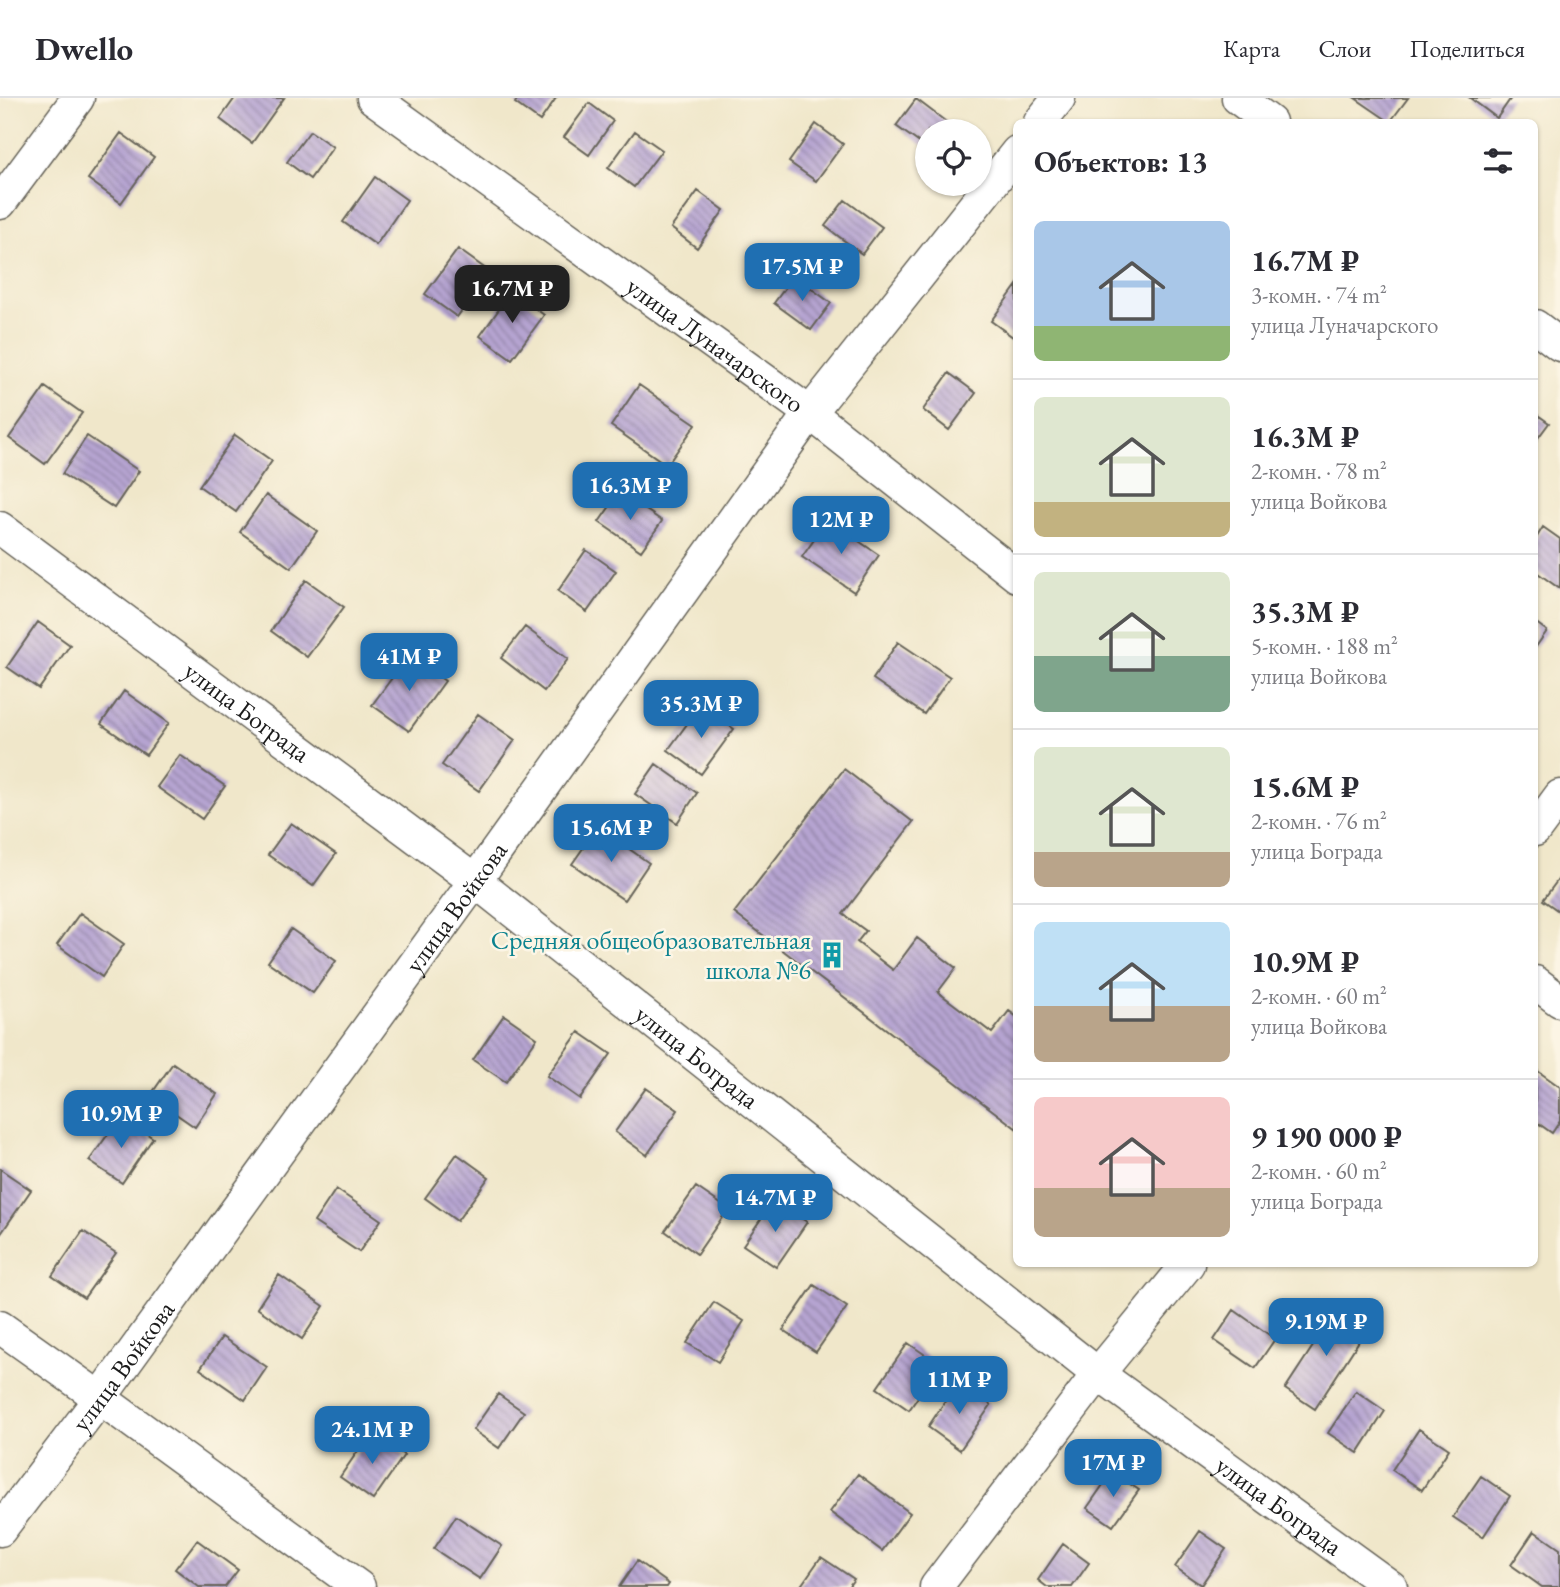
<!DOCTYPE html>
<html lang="ru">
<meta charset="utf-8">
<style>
:root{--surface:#fff;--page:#f2f2f3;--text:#2b2b33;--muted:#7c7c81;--line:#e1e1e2;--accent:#1f6fb2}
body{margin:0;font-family:"EB Garamond",serif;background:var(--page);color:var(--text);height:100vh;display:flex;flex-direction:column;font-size:26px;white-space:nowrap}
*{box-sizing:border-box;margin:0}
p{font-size:23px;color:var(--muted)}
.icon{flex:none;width:38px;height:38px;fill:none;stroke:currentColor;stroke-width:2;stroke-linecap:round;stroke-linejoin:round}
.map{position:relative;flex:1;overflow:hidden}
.side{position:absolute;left:1013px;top:21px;width:525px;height:1148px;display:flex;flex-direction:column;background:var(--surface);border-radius:10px;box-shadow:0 2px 5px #0004}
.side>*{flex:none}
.controls{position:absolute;left:915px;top:21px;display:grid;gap:14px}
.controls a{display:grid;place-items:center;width:77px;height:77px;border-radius:50%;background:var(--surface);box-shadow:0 2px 5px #0004;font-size:35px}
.price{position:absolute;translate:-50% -60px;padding:0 16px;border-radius:14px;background:var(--accent);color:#fff;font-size:23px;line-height:46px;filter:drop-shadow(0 2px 4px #0008)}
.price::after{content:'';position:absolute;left:50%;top:42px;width:21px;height:16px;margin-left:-10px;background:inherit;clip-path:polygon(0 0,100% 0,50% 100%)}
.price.selected{background:#222;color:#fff}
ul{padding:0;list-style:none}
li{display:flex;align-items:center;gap:21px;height:175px;padding:0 21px}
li+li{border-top:2px solid var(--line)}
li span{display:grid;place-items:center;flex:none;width:196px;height:140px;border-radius:10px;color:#555}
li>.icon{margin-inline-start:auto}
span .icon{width:84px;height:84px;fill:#fffc;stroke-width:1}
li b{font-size:30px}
h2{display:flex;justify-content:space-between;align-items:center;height:84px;padding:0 21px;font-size:30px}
header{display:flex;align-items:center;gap:42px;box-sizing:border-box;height:98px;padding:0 35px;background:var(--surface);border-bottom:2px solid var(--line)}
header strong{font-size:33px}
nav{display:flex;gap:38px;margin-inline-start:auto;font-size:24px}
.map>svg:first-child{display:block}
.building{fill:url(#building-back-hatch)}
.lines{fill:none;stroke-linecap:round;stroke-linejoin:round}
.minor-casing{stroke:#666359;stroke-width:35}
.minor{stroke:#fff;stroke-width:32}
.labels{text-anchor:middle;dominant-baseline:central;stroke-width:5;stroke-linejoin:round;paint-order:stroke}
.street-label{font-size:26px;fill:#1c1c1c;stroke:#fcf5e5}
.culture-label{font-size:26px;fill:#0d838f;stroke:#fcf5e5;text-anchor:end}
</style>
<header>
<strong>Dwello</strong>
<nav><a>Карта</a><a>Слои</a><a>Поделиться</a></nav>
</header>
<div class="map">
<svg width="1560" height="1489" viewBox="0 0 1560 1489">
<defs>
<pattern id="building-back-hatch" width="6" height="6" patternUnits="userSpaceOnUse" patternTransform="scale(1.75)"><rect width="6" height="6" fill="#b6a4d1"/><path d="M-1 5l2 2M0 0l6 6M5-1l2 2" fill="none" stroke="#9385a9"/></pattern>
</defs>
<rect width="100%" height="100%" fill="#fcf5e5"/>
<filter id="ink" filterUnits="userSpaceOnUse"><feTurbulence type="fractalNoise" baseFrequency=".0143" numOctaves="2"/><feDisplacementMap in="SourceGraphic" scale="14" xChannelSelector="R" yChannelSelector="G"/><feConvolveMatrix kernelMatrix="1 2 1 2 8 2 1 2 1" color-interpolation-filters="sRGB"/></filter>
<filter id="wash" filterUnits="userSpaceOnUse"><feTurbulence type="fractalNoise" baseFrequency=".00686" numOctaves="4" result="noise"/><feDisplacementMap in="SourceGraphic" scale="28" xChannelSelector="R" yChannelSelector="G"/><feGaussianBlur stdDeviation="1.57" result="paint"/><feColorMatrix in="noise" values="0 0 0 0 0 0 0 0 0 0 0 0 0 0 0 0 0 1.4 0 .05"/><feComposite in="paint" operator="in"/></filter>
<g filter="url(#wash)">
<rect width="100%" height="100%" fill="#f0e7ca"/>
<g id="blocks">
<path class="building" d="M235,0H284L252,45L220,21Z
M518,0H556L540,23L515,5Z
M1355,0H1408L1390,24Z
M1470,0H1511L1497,20Z
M916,1L953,29L949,33H928V51L896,28Z
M589,5L613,23L589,57L564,39Z
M816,26L843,46L816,83L789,64Z
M310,33L333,49L310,81L287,64Z
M635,33L662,52L634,89L608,70Z
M121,35L154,59L121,105L88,81Z
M375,79L407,102L376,147L343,124Z
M698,93L724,112L697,150L671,130Z
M845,102L882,129L862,156L825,128Z
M458,151L490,174L457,219L425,196Z
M794,178L831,205L811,232L774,205Z
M1017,187V242L991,223Z
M512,193L544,217L512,261L480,238Z
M949,275L976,295L949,332L923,312Z
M639,287L696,326L667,367L611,328Z
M45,289L82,315L45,366L9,340Z
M1535,315L1549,325L1535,344Z
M235,337L272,363L236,414L199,388Z
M87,338L139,373L114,410L62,376Z
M620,394L662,423L641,453L599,424Z
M266,397L317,433L291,470L240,434Z
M828,422L879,457L854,494L802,459Z
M1543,429L1560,441V491L1535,473V442Z
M586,452L616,473L587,514L558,493Z
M306,482L344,509L307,559L271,533Z
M38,524L70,547L39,591L7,569Z
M1535,524L1547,533L1535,550Z
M525,529L568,561L544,593L501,560Z
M898,544L950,579L924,616L873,581Z
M409,557L445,583L409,633L372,607Z
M124,593L169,625L146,657L101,626Z
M701,607L734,631L701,676L668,652Z
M478,616L515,642L479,693L442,667Z
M180,657L225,688L202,721L157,689Z
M656,666L697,695L677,725L635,696Z
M844,671L913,724L843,816L866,833L857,844L893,872L917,840L956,870L938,894L992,935L1009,913L1017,919V1031L734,815Z
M291,725L336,756L313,788L268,757Z
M598,729L649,765L624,802L572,766Z
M1560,779V814L1543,802Z
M80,815L124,846L102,879L57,847Z
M291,831L336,863L313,895L268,864Z
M504,917L537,940L506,984L473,962Z
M579,934L611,956L580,1001L547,978Z
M173,965L217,996L195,1029L150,998Z
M1535,971L1560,989V1023L1552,1035L1535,1023Z
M646,990L678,1012L647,1057L615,1034Z
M121,1018L153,1040L122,1085L89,1063Z
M457,1056L489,1079L457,1123L425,1100Z
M0,1071L31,1092L0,1137Z
M696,1089L728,1111L697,1156L665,1133Z
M336,1091L381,1122L359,1154L314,1124Z
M774,1102L807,1124L776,1169L743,1147Z
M83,1133L116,1155L84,1200L52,1178Z
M279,1177L324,1208L302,1241L257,1210Z
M814,1187L847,1209L816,1254L783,1232Z
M714,1204L744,1223L718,1264L687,1245Z
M1338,1210L1368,1229L1315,1311L1285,1291Z
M1234,1212L1275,1241L1255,1270L1214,1242Z
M222,1239L267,1269L245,1302L200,1271Z
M908,1245L940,1267L909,1312L877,1290Z
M958,1284L991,1307L960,1352L928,1329Z
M1356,1293L1385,1313L1358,1355L1328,1335Z
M498,1296L524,1314L499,1350L473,1332Z
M1419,1331L1449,1351L1422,1392L1392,1372Z
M371,1334L404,1357L373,1402L340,1379Z
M1112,1374L1139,1392L1113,1428L1087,1410Z
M858,1376L910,1415L882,1453L830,1414Z
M1481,1378L1510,1398L1483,1439L1453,1419Z
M456,1418L502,1448L480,1481L434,1451Z
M1200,1433L1226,1451L1201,1487L1175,1469Z
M1534,1433L1560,1451V1489H1542L1511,1467Z
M197,1442L238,1472L225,1489H199L175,1471Z
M1063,1446L1089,1465L1072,1489H1047L1038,1482Z
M821,1459L854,1481L848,1489H800Z
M637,1463L669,1486L667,1489H619Z"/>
</g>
</g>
<g filter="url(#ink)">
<use href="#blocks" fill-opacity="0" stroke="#666359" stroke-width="2"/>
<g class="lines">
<g class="minor-casing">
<g id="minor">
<path id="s1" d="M373,0L810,315L1017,478"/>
<path d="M1238,0L1270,24"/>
<path d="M1040,24L1059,0"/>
<path d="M0,105L78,0"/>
<path d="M1535,228L1560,247"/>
<path id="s2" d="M0,430L475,783L1098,1276L1391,1489"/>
<path d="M1535,732L1560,698"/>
<path d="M1535,884L1560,903"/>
<path d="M0,1229L100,1300L359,1489"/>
<path id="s3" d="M0,1432L100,1300L475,783L810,315L1017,54"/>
<path d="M936,1489L1098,1276L1188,1166"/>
</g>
</g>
<use href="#minor" class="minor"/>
</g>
</g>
<defs>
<g id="building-bare" transform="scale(2.1)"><path d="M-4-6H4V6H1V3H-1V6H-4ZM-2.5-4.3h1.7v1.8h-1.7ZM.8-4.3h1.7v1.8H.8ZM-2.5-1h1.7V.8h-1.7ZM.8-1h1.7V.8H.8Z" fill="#0f9aa8" stroke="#fcf5e5" stroke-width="2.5" paint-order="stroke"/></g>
</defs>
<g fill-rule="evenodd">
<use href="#building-bare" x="832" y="857"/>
</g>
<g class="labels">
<g class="street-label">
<text stroke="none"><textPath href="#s1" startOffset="422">улица Луначарского</textPath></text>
<text stroke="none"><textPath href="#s2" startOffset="308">улица Бограда</textPath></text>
<text stroke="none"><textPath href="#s3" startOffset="772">улица Войкова</textPath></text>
<text stroke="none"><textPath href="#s2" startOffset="875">улица Бограда</textPath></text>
<text stroke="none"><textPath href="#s3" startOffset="205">улица Войкова</textPath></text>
<text stroke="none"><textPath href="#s2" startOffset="1610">улица Бограда</textPath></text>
</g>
<g class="culture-label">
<text x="811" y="842">Средняя общеобразовательная<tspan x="811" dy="30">школа №6</tspan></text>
</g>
</g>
</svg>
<div class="controls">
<a><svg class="icon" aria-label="locate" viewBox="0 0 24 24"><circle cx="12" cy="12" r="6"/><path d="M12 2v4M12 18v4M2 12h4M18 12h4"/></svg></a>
</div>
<b class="price" style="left:802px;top:205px">17.5M ₽</b>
<b class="price selected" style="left:512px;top:227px">16.7M ₽</b>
<b class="price" style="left:630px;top:424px">16.3M ₽</b>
<b class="price" style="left:841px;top:458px">12M ₽</b>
<b class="price" style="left:409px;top:595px">41M ₽</b>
<b class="price" style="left:701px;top:642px">35.3M ₽</b>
<b class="price" style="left:611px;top:766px">15.6M ₽</b>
<b class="price" style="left:121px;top:1052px">10.9M ₽</b>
<b class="price" style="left:775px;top:1136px">14.7M ₽</b>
<b class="price" style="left:1326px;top:1260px">9.19M ₽</b>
<b class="price" style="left:959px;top:1318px">11M ₽</b>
<b class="price" style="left:372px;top:1368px">24.1M ₽</b>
<b class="price" style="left:1113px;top:1401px">17M ₽</b>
<section class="side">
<h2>Объектов: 13<svg class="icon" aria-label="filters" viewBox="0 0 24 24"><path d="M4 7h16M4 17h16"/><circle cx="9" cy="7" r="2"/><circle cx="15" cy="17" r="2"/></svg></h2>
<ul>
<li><span style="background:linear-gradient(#a9c7e8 75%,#8fb573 0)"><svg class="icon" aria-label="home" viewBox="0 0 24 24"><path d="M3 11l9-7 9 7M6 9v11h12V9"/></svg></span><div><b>16.7M ₽</b><p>3-комн. · 74 m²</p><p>улица Луначарского</p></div></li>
<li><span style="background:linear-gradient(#dfe7d0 75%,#c2b280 0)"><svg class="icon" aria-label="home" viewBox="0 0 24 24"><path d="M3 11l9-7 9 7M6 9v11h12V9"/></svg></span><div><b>16.3M ₽</b><p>2-комн. · 78 m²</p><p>улица Войкова</p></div></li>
<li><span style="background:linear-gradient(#dfe7d0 60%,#7fa58c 0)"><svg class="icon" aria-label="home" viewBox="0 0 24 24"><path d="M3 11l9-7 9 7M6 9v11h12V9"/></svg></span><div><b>35.3M ₽</b><p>5-комн. · 188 m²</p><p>улица Войкова</p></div></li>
<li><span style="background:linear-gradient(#dfe7d0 75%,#b9a48a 0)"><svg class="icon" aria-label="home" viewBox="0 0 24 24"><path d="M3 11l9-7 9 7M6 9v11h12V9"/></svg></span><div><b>15.6M ₽</b><p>2-комн. · 76 m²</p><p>улица Бограда</p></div></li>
<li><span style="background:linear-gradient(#bfe0f5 60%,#b9a48a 0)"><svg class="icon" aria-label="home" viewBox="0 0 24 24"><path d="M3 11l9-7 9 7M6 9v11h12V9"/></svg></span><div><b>10.9M ₽</b><p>2-комн. · 60 m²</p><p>улица Войкова</p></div></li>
<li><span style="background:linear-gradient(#f6c9c9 65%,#b9a48a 0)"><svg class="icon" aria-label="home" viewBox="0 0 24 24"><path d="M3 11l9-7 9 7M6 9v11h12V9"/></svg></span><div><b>9 190 000 ₽</b><p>2-комн. · 60 m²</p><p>улица Бограда</p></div></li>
</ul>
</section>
</div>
